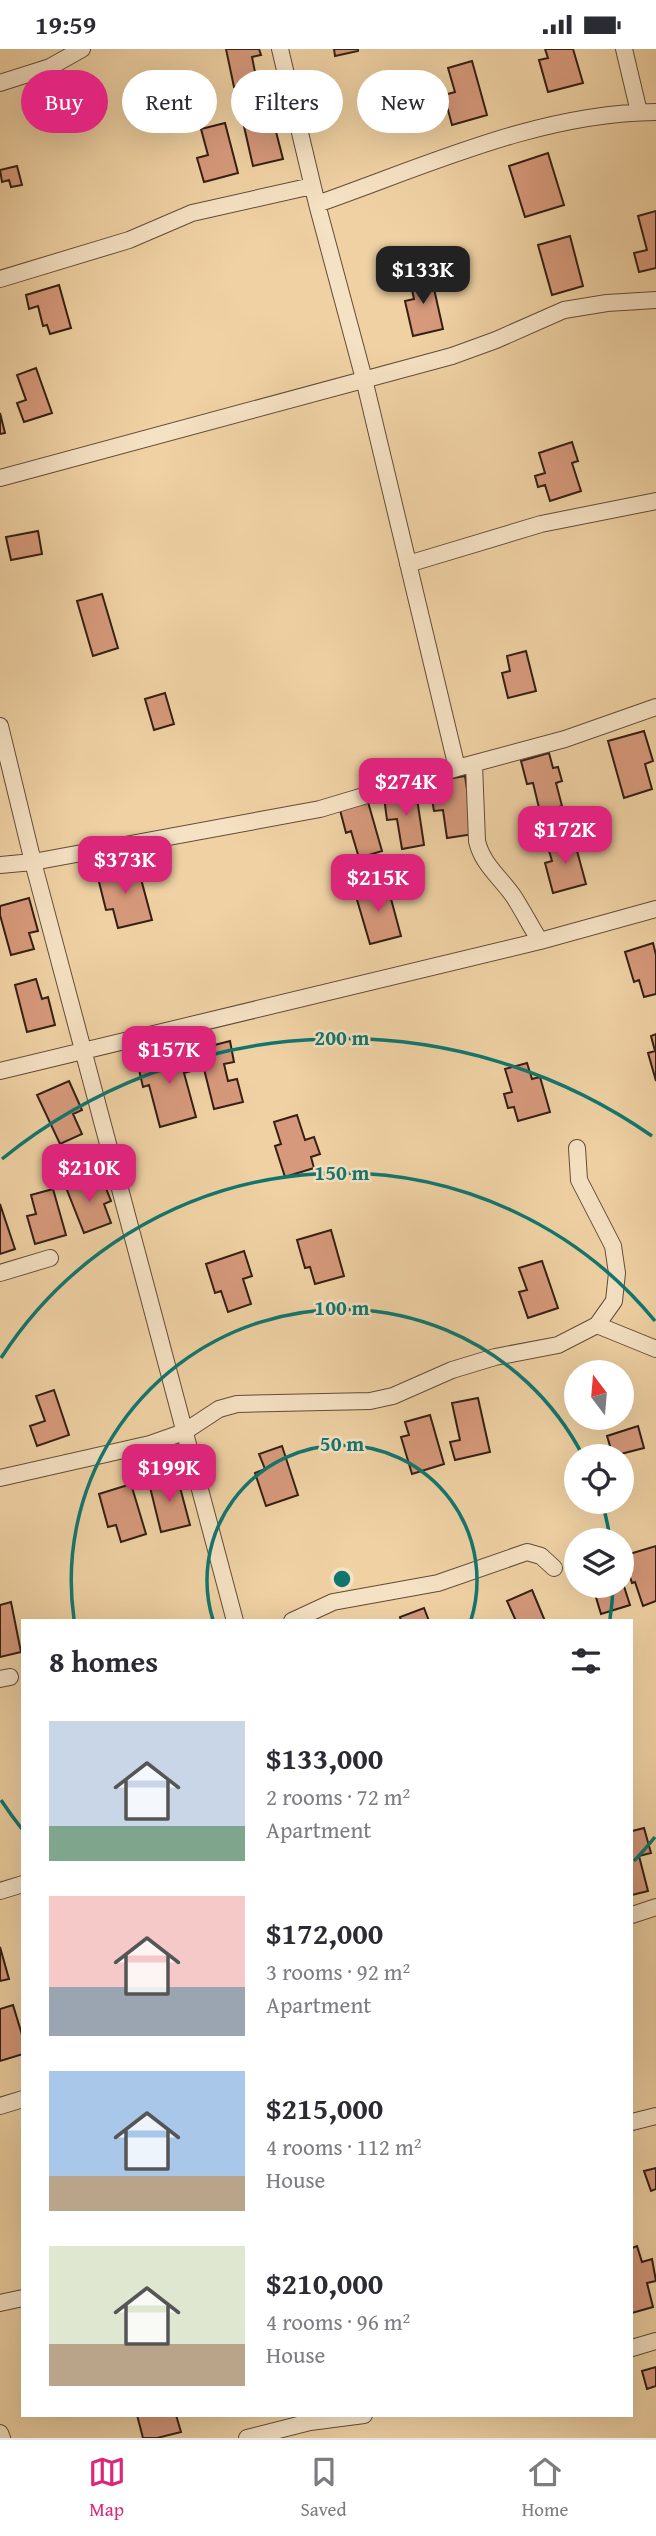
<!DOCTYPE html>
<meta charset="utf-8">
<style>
:root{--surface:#fff;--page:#f7f7f7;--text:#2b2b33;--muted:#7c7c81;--line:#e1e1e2;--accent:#db2777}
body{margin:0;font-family:"Gentium Book Plus",serif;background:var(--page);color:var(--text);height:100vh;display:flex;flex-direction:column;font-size:26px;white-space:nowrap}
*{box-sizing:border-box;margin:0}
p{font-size:23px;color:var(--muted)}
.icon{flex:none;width:38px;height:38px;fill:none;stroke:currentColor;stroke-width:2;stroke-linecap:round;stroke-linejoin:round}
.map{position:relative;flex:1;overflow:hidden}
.side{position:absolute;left:21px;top:1570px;width:612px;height:798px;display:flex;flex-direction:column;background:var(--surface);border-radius:0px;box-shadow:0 7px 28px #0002}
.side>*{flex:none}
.banner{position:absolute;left:21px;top:21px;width:614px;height:63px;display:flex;gap:14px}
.needle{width:46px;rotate:344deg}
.fabs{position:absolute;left:564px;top:1311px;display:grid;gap:14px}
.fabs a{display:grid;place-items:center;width:70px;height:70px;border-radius:50%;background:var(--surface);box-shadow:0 7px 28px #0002;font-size:35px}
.price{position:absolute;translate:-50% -60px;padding:0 16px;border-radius:14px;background:var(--accent);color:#fff;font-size:23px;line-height:46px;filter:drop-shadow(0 2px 4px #0008)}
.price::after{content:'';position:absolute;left:50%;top:42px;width:21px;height:16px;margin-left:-10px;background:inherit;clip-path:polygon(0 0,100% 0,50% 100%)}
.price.current{background:#222;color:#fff}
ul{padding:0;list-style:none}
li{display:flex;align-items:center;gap:21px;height:175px;padding:0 28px}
li span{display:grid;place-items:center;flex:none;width:196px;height:140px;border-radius:0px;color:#555}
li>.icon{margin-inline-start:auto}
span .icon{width:84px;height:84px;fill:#fffc;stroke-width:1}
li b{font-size:30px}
h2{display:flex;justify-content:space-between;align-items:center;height:84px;padding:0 28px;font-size:30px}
.chip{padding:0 24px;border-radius:32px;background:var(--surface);box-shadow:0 7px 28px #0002;font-size:24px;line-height:63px}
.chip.current{background:var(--accent);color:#fff}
.status{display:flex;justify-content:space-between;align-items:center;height:49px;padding:0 35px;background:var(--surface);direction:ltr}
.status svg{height:19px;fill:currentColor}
.menu{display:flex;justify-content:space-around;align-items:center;height:98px;border-top:2px solid var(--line);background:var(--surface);font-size:19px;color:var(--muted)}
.menu a{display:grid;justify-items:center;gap:4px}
.menu .current{color:var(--accent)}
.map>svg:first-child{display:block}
.building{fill:#d6997b;stroke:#342014;stroke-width:2}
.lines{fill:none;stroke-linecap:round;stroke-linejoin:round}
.street-casing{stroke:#634c38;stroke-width:18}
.street{stroke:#f5e1c3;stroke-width:16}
.ring{fill:none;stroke:#0f766e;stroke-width:3.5}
.centre{fill:#0f766e;stroke:#f5e1c3;stroke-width:3.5}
.ring-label{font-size:21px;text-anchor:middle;font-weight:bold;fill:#0f766e;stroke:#f5e1c3;stroke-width:5;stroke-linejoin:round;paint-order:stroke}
</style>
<div class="status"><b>19:59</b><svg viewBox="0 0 49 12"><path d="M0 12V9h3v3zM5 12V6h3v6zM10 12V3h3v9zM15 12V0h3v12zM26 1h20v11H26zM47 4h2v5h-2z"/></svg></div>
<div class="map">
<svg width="656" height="2389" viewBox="0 0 656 2389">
<rect width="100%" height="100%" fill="#efd1a3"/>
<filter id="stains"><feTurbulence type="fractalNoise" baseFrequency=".00286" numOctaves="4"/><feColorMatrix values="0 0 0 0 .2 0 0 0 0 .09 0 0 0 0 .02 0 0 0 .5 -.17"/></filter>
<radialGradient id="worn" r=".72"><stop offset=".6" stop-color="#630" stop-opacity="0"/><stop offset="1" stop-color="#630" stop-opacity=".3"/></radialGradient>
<path class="building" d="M226,0H259L261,6L252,8L257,33L234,38Z
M334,0H358V2L335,7Z
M545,0H573L583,34L548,43L539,11L548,9Z
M472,12L487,66L452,76L444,46L455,43L448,19Z
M272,67L283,110L253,117L243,73Z
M225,74L238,124L204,133L197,109L208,106L201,80Z
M548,104L564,156L525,168L509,117Z
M17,117L22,136L11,138L9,131L2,133L0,121Z
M656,162V219L639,223L634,204L647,201L638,167Z
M570,187L583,237L552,246L538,196Z
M430,222L443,280L413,287L405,252L414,250L409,227Z
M59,236L71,279L50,285L47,276L43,277L38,257L29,260L26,246Z
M36,319L52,364L24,373L17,354L26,351L17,326Z
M0,364L5,384L0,385Z
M572,393L578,412L572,414L581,442L550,452L545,436L538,438L535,427L545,424L539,404Z
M38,482L42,505L11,511L6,488Z
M102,545L118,599L93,607L77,552Z
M526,602L536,642L508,649L502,624L510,622L507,607Z
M165,644L174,675L154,681L145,650Z
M644,682L653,712L645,715L652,740L624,749L608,692Z
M549,704L553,719L558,718L562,732L556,734L562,757L540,763L533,734L527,735L521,712Z
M465,727L474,785L447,789L443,761L434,762L429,733Z
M416,743L424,796L402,800L397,770L387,771L384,748Z
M368,753L382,802L359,809L351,782L346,784L340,761Z
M573,787L586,835L553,844L545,814L552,812L547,795Z
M137,815L152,871L118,879L113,860L106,861L97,825Z
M387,835L401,887L370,895L355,844Z
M29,849L38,882L29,884L34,900L11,906L0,866V857Z
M653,894L656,906V945L644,948L639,931L634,933L625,903Z
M36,930L42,950L48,948L55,976L27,983L15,936Z
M656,985V1032L648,1004L655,1002L651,987Z
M230,992L234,1013L224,1015L228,1032L237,1030L243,1053L214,1060L199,1000Z
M185,1000L191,1022L184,1024L196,1068L160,1078L149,1036L143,1038L137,1012Z
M527,1014L532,1030L540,1028L550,1063L518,1072L514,1058L508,1059L504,1045L512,1043L505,1020Z
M69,1032L82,1061L73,1065L82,1085L60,1095L37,1046Z
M297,1066L305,1091L314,1088L320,1105L311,1108L314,1119L285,1128L275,1097L281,1095L274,1073Z
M89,1127L95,1141L105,1137L111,1152L104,1155L111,1174L84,1184L65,1136Z
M53,1140L66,1186L35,1195L27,1167L36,1165L31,1146Z
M0,1155L15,1200L0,1205Z
M331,1181L344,1227L315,1235L310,1218L305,1219L297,1191Z
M244,1202L252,1227L243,1230L251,1255L228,1263L221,1242L215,1244L206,1215Z
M542,1212L558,1259L528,1269L519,1243L527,1241L519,1219Z
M54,1341L69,1386L37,1397L30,1377L45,1372L36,1347Z
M478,1349L490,1403L455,1411L450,1393L460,1391L452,1354Z
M430,1366L444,1415L412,1425L401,1388L409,1386L405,1373Z
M638,1377L644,1399L613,1407L607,1387Z
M282,1397L298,1446L266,1457L255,1424L265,1420L259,1405Z
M177,1427L190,1476L161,1483L149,1434Z
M131,1435L146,1485L121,1493L116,1476L108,1478L99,1445Z
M656,1497V1552L643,1557L635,1533L632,1534L623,1507Z
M621,1528L630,1556L601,1565L595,1545L591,1546L588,1536H621Z
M532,1541L545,1572H516L507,1552Z
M11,1553L21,1603L0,1608V1556Z
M424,1559L429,1572H401L400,1568Z
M644,1779L651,1804L639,1807L648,1842L632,1846V1782Z
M0,1898L9,1930L0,1932Z
M13,1956L23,1989V2005L0,2012V1960Z
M656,2119V2140L651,2142L644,2122Z
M637,2197L642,2213L652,2210L656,2232L647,2234L653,2258L632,2264V2199Z
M656,2318V2337L647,2340L642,2322Z
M137,2366H176L181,2383L157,2389H143Z"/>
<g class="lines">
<g class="street-casing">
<path id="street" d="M280,0L317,155L364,330L457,719
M624,0L639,63
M0,34L50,18L82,0
M317,155C426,117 538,64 656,63
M0,230L129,191L192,164L312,137
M0,429L452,307L496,291L564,261L607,254L656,251
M408,515L541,475L656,452
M0,677L33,813L235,1572
M474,715L477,792C482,815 501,829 514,848C523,862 531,878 540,892
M0,816L33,813L320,760L457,719L565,690L656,658
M0,1022L540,892L656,860
M0,1224L50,1209
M597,1276L656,1300
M0,1429L150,1395L184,1383L219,1360L237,1355L370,1352L393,1347L452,1321L495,1308L558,1296L597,1276L614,1252L617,1224L613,1197L579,1131L577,1099
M292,1572L333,1553L438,1534L527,1503L541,1507L554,1519
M0,1630L10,1628
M0,1842L23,1835
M632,1866L656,1858
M0,2057L23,2050
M632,2073L656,2067
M0,2254L23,2249
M632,2299L656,2292
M0,2384L2,2389
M247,2389L310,2373L364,2366"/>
</g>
<use href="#street" class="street"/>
</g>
<g class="ring">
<path d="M213 1571A135 135 0 1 1 471 1571"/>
<path d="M613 1537A271 271 0 0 1 610 1570M74 1570A271 271 0 0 1 583 1407M602 1453A271 271 0 0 1 610 1490"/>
<path d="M655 1788A406 406 0 0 1 634 1812M22 1780A406 406 0 0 1 1 1751M1 1309A406 406 0 0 1 655 1272"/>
<path d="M2 1110A541 541 0 0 1 652 1087"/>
</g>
<circle cx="342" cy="1530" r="10" class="centre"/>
<g class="ring-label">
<text x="342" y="996">200 m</text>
<text x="342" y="1131">150 m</text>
<text x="342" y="1266">100 m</text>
<text x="342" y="1402">50 m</text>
</g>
<rect width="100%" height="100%" filter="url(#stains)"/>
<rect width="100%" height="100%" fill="url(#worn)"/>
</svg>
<div class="fabs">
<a><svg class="needle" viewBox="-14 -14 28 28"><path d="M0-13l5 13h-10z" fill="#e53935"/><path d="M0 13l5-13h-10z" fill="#7c7c81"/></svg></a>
<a><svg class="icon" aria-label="locate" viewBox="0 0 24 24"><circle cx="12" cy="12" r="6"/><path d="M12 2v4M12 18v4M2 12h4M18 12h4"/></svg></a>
<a><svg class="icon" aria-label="layers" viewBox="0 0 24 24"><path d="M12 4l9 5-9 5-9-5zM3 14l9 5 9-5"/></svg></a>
</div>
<b class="price current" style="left:423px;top:257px">$133K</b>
<b class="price" style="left:406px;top:769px">$274K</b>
<b class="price" style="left:565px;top:817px">$172K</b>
<b class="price" style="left:125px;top:847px">$373K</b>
<b class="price" style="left:378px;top:865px">$215K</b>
<b class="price" style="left:169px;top:1037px">$157K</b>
<b class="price" style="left:89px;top:1155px">$210K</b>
<b class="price" style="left:169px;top:1455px">$199K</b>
<div class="banner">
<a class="chip current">Buy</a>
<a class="chip">Rent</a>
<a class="chip">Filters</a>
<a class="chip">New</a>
</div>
<section class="side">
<h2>8 homes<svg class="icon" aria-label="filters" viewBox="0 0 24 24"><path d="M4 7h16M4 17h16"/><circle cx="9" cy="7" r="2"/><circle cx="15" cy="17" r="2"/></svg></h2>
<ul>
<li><span style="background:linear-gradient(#c9d6e8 75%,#7fa58c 0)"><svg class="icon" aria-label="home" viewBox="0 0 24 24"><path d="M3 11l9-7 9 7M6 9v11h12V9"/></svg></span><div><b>$133,000</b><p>2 rooms · 72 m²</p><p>Apartment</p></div></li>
<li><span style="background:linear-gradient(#f6c9c9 65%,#9aa5b1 0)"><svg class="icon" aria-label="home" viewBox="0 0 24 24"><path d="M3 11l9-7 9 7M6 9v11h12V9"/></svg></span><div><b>$172,000</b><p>3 rooms · 92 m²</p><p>Apartment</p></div></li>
<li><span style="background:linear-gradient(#a9c7e8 75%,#b9a48a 0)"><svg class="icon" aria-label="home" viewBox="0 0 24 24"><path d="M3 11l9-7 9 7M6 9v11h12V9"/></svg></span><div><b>$215,000</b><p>4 rooms · 112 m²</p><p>House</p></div></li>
<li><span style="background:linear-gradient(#dfe7d0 70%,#b9a48a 0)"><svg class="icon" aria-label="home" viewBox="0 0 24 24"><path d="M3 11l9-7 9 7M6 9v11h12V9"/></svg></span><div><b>$210,000</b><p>4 rooms · 96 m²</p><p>House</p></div></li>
</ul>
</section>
</div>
<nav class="menu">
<a class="current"><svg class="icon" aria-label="map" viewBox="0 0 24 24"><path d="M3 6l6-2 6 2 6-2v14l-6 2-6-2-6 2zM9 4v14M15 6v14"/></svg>Map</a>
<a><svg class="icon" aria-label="saved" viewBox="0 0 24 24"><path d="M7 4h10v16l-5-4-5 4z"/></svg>Saved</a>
<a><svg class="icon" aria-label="home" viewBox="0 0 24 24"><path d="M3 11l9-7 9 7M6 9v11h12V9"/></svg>Home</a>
</nav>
